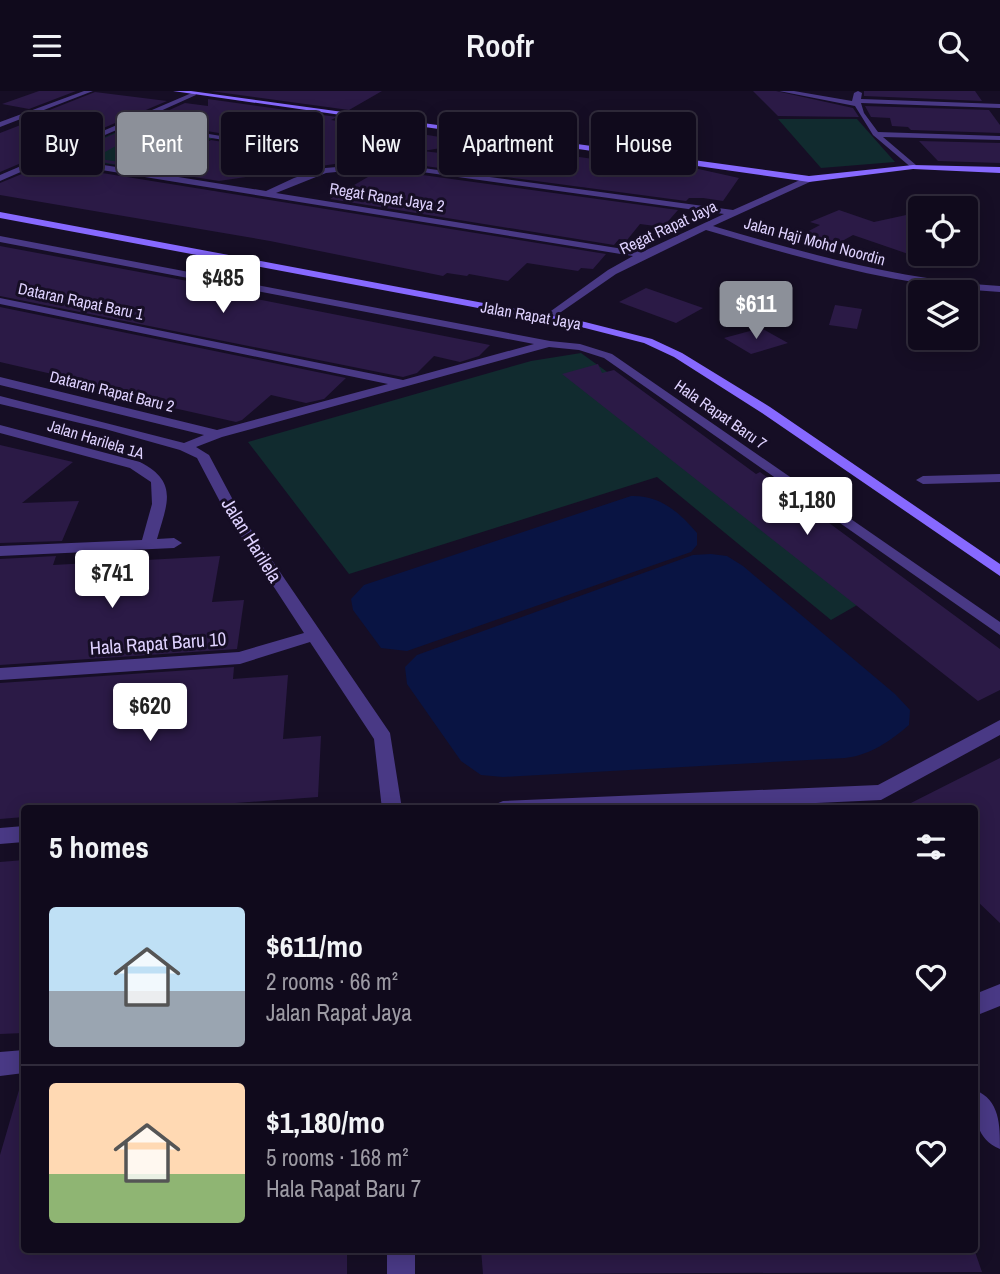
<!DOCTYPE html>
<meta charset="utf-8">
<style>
:root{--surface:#100a1c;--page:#191325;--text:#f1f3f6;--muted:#9c9aa3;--line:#302b3b;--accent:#8c9099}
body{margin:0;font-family:"Archivo Narrow",sans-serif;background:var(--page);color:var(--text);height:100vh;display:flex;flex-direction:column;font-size:26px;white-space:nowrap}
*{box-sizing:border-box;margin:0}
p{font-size:23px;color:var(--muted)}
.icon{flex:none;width:38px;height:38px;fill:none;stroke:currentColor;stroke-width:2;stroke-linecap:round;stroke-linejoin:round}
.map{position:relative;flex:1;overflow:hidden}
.side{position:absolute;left:21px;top:714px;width:957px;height:448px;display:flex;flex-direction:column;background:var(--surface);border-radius:7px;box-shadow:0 4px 18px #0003,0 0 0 2px var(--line)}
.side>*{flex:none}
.guide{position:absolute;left:21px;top:21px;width:959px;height:63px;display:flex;gap:14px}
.controls{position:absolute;left:908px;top:105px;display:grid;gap:14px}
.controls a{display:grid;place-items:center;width:70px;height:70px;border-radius:7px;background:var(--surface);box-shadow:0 4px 18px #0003,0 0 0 2px var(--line);font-size:35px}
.price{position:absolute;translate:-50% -60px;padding:0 16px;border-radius:7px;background:#fff;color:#222;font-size:23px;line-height:46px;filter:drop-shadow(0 2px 4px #0008)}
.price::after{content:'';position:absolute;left:50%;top:42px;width:21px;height:16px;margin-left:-10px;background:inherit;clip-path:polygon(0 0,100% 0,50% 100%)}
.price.selected{background:var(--accent);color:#fff}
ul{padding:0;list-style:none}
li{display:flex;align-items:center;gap:21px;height:175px;padding:0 28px}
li+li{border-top:2px solid var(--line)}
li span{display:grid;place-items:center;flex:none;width:196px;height:140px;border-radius:7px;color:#555}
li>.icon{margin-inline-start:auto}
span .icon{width:84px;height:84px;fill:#fffc;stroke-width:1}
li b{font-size:30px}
h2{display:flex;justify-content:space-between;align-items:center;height:84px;padding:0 28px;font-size:30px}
.pill{padding:0 24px;border-radius:7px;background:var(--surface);box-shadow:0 4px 18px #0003,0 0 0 2px var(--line);font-size:24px;line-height:63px}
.pill.selected{background:var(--accent);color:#fff}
header{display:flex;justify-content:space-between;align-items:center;height:91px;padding:0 28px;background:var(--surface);font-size:32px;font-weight:600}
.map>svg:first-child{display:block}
.green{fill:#112b2f}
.water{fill:#091443}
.building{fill:#2b1a46}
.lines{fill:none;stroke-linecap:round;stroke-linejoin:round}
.street{fill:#493985;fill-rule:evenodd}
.secondary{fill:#8769ff;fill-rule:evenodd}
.labels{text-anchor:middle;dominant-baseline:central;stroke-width:6;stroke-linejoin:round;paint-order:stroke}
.far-street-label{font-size:16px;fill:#dfd2ff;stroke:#160e25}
.street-label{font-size:19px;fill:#dfd2ff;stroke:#160e25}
</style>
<header><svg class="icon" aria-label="menu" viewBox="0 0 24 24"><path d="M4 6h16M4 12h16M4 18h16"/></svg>Roofr<svg class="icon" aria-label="search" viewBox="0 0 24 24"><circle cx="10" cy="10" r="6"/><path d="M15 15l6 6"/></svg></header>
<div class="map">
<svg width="1000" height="1183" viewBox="0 0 1000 1183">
<rect width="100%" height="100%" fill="#160e25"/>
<path class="green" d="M778,28H857L895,71L821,77Z
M130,35L213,47L150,79L68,67L66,63Z
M581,262L897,491L831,529L657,386L349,483L248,351L531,270Z"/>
<path class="water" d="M631,405C660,404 679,421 697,442V454L691,461L407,560L381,557L353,519L351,508L364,494Z
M711,463L727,465L743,475L895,603L910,619L909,634C890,650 871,664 845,667L503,686L481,684L461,670L407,593L405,576L417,564L693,464Z"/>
<path class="building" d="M39,0H76L29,18L2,13Z
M210,0H382L349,19Z
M753,0H776L853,17L859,26L778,25Z
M864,0H975L982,10L864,5Z
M95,1L167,10L0,81V42L54,21L47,20Z
M208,8L337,26L331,29L453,48V55L423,60L507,70L521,58L623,72L694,77L739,87L723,110L703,107H689L686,110L395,71L410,62L219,90L63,65L128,37L145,39L94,67L157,77L211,49L289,62L296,58L293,54L145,30L185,12L208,15Z
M865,15L989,19L1000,34V42L911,39L908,36L892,35L890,27L871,26Z
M919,50L1000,52V72L938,70Z
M46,73L183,95L606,163L593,178L581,177L578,180L527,172L508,190L469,183L467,185L447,182L443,185L270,150L0,104V92Z
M380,79H386L678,119L663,136L640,133L627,149L619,148L614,154L330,108Z
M839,119L874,131L920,121V167L853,144L828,158L794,148L820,134L810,131Z
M0,155L252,202L247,206L490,254L479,265L460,271L434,265L417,282L403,286L0,205Z
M646,197L703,217L676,232L619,211Z
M835,214L862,218L857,238L829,234Z
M0,216L346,287L324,308L306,312L271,304L242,329L236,331L71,294L78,289L0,271Z
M761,237L788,252L751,263L724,247Z
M598,273L602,282L614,279L756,383L760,381L1000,558V599L978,610L562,283Z
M0,354L73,371L22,412L79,410L62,450L0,452Z
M56,465L53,474L220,465L212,511L244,509L237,558L0,574V468Z
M234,576L233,588L288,584L283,648L321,645L318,706L152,718H24V726L0,728V592Z
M1000,667V832L975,808V718H899Z
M24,769V942L0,943V771Z
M19,999L24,1000V1158H347V1183H0V1064Z
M481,1158H974L982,1181L483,1183Z"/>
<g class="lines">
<path class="street" d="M84,0H93L0,36V31Z
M779,0H794L852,10L854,2L858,0L862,2L861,8L1000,13V17L861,12L864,22L878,41L1000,45V49L883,46L916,74L913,78L873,44L855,15Z
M194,1L196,4L136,31L293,57L289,59L128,34L54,66L266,100L294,87L325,77L386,72L733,119L809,85L812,90L713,135C808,163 901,189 1000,195V201C898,195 803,168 706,139L616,183L548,230L544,229V225L608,179L633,165L46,70L0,90V84ZM386,76L724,123L642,161L276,102L326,82Z
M0,145L550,250L580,253L612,263L1000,531V544L604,267L579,259L549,256L222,346L196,356L209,364L241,424L390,642L402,718H382L374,648L310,551L240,573L0,589V577L239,561L304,542L227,424L197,367L180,359L105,338L0,313V305L184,352L204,344L0,294V286L217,339L388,293L0,213V207L403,289L534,253L0,151Z
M0,334L140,371C179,391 167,413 157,448L174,447L182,452L174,457L0,465V455L142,449L152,413L151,391L130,377L0,342Z
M1000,383V391L923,393L916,389L923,385Z
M1000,629V644L881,709L684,718H493L496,713L503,710L878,694Z
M24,735V751L0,753V737Z
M1000,893V915L975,925V903Z
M24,959V982L0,985V961Z
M975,999C1000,1009 1000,1034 1000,1058C974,1047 975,1023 975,999Z
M387,1158H415V1183H387Z"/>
<path class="secondary" d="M173,0H191L809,85L913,74L1000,76V82L913,78L809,91Z
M0,121L585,231L652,248L682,262L770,316L1000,473V485L762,322L674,266L644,252L585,237L0,127Z"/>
</g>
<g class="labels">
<g class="far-street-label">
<text transform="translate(387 106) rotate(9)">Regat Rapat Jaya 2</text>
<text transform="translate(668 136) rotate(-25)">Regat Rapat Jaya</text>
<text transform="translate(815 150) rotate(15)">Jalan Haji Mohd Noordin</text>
<text transform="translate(81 210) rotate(12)">Dataran Rapat Baru 1</text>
<text transform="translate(531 224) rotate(10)">Jalan Rapat Jaya</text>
<text transform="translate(112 300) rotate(14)">Dataran Rapat Baru 2</text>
<text transform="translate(721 323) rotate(35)">Hala Rapat Baru 7</text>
<text transform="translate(96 348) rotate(17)">Jalan Harilela 1A</text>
</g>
<g class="street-label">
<text transform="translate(252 449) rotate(58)">Jalan Harilela</text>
<text transform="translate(158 552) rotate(-4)">Hala Rapat Baru 10</text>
</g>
</g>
</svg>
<div class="controls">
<a><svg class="icon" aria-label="locate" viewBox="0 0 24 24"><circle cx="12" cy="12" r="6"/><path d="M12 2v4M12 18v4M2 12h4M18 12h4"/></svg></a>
<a><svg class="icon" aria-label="layers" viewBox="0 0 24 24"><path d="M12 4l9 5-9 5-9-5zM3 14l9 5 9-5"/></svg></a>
</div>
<b class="price" style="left:223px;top:224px">$485</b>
<b class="price selected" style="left:756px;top:250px">$611</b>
<b class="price" style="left:807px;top:446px">$1,180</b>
<b class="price" style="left:112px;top:519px">$741</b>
<b class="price" style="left:150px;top:652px">$620</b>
<div class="guide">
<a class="pill">Buy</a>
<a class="pill selected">Rent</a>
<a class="pill">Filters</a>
<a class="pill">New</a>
<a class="pill">Apartment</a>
<a class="pill">House</a>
</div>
<section class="side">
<h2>5 homes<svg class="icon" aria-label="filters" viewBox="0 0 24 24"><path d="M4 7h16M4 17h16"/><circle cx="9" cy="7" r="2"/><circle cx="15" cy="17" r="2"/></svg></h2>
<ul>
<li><span style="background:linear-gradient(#bfe0f5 60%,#9aa5b1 0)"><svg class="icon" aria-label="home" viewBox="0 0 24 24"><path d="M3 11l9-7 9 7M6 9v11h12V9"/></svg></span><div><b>$611/mo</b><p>2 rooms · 66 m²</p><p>Jalan Rapat Jaya</p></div><svg class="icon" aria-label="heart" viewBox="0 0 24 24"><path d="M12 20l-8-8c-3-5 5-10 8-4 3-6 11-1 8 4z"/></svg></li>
<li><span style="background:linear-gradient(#ffd9b3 65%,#8fb573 0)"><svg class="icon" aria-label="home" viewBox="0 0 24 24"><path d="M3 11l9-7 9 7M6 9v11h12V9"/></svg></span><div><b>$1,180/mo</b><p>5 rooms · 168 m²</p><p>Hala Rapat Baru 7</p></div><svg class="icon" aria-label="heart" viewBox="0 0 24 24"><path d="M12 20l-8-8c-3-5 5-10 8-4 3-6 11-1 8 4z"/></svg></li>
</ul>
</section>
</div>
